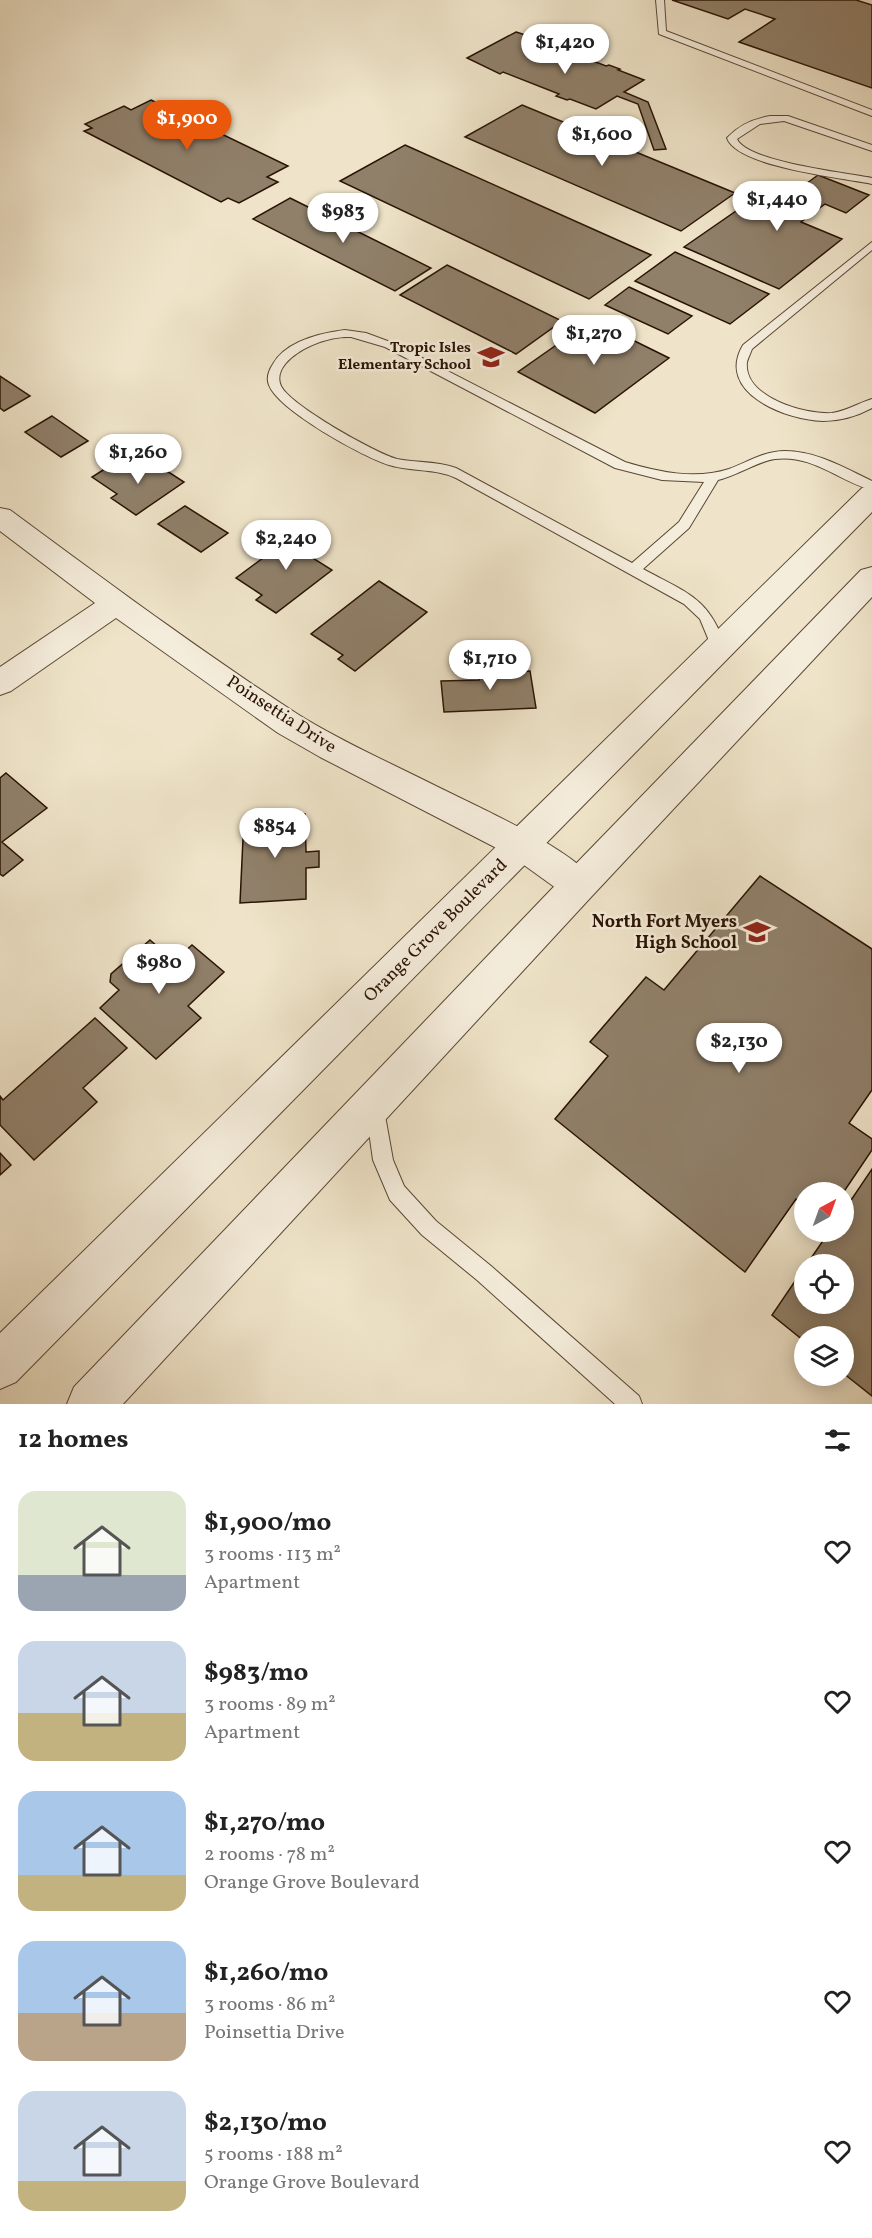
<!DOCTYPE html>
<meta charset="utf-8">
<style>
:root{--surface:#fff;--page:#f6f6f6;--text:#222;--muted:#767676;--accent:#ea580c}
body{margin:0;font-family:Vollkorn,serif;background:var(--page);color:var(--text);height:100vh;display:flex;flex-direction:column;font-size:22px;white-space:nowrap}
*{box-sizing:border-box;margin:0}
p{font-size:20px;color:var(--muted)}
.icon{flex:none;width:33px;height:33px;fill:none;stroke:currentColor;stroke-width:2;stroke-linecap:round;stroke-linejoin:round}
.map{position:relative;height:1404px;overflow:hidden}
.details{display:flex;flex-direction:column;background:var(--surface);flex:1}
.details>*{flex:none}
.needle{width:39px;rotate:41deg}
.fabs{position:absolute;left:794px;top:1182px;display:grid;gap:12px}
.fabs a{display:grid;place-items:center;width:60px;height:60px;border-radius:50%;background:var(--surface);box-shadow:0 3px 15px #0003;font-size:30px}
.price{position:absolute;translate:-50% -51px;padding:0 14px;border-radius:21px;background:#fff;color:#222;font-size:20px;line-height:39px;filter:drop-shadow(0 2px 3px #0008)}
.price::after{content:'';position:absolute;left:50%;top:36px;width:18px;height:14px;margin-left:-9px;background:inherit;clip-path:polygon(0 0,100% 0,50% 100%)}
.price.selected{background:var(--accent);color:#fff}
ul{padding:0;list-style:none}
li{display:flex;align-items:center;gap:18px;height:150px;padding:0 18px}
li span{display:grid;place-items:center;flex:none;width:168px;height:120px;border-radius:18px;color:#555}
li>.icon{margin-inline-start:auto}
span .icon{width:72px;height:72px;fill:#fffc;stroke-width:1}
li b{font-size:26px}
h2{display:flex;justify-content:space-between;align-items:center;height:72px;padding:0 18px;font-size:26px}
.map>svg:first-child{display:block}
.building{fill:#90806a;stroke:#291303;stroke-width:1.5}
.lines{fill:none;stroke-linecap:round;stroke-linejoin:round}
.service-casing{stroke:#5a4734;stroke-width:2}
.minor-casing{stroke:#5a4734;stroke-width:2}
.tertiary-casing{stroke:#5a4734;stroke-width:2}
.service{fill:#f5eddc;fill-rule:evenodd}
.minor{fill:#f5eddc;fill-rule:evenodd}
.tertiary{fill:#f5eddc;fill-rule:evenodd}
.labels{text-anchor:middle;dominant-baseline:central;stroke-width:5;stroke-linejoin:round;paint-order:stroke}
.far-poi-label{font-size:15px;font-weight:bold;fill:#291303;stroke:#f5eddc;text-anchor:end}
.street-label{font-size:18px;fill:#291303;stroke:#f5eddc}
.poi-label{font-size:18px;font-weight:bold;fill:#291303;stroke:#f5eddc;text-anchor:end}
</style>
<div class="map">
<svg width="872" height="1404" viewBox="0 0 872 1404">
<rect width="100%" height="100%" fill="#efe4c9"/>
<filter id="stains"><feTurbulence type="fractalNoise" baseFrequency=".00333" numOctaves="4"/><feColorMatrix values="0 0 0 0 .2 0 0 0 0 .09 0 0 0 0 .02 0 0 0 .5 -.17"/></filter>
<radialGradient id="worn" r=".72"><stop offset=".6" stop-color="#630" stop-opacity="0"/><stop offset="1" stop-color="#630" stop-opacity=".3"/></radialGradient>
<path class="building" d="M672,0H856L872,5V88L739,42L775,19L745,9L728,19Z
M516,32L554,44L551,45L606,66L609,65L620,69L618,70L644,80L624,92L648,102L666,149L654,150L638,104L617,96L596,109L570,99L567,100L556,96L559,94L503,72L500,74L467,58Z
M151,100L288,166L267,177L278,182L239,203L228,198L221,202L84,131L92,128L85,124L124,106L131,110Z
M522,105L735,193L681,231L465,137Z
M405,145L651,255L589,299L340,181Z
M818,175L869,195L846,213L825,204L801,222L842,239L779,289L684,247L775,184L795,192Z
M290,198L431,268L395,291L253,219Z
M675,252L769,294L730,324L635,281Z
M447,265L562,321L516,354L400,295Z
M629,287L692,316L668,334L605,305Z
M592,320L669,358L595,413L518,372Z
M0,376L30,396L4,411L0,408Z
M52,416L88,441L61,457L25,432Z
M119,460L138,472L153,462L184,482L136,515L111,498L117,494L92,477Z
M185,506L228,533L201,552L158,524Z
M302,529L327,545L311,557L332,570L276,613L256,600L262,595L236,578Z
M379,581L427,612L355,671L338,659L343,655L311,634Z
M508,663L510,672L530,671L536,708L444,712L441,681L479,680L478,664Z
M6,773L47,808L2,842L23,860L3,876L0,874V778Z
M305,814L306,852L319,851V867L306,868V899L240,903L244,817Z
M760,876L872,949V1090L849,1123L872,1139V1150L843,1193L804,1192V1205L796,1199L745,1272L555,1119L608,1056L590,1042L646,977L664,990Z
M150,940L174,961L192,945L224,972L188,1006L201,1018L156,1059L100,1008L119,990L110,982L111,974Z
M95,1018L127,1048L83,1088L97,1102L34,1160L0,1125V1096L3,1100Z
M0,1153L11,1165L0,1175Z
M872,1169V1396L843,1373V1336H804V1341L772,1315L804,1268V1304H843V1264H807L829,1232H843V1212Z"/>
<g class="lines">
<g class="service-casing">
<path id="service" d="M656,0H664L666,31L872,110V116L659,34Z
M770,116H788L872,145V151L784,121L760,124L737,139C747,162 846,173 872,178V184C842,178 737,167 727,138C739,125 753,119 770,116Z
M872,242V250L752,349C751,352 748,358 747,362C743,397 805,415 832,413C847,411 858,403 872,399V408C857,416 840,421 823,421C785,420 715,392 743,345Z
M345,330L366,333L393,343L625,462C658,472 695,480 729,469C748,462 764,451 785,451C816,451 845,468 872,481V490C839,481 812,454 775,459C759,461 736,476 718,480L689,528L643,569C687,593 709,597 726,648L719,653L712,648L700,619L684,604L456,478C434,468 412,472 389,465C363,457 278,410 269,385C266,378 269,370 273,364C286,341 321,333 345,330ZM351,337L385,347L615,468L662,480L704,482L679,522L632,563L456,468C437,461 417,463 397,459C375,453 290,405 281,386C276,375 283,365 291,358C306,345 331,336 351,337Z
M375,1101L382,1104L384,1110L393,1160L404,1186L436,1221L491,1266L639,1396L642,1404H615L477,1280L422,1235L390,1200L373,1160L366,1110L368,1104Z"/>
</g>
<g class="minor-casing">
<path id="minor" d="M0,508L10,510C105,580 200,651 299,715C344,743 393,764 440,788C476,806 580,852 597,885L591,896L579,900L567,896L510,855L320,757L278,733L116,618L11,691L0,695V667L95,603L0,531Z"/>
</g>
<g class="tertiary-casing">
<path id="tertiary" d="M872,485V512L16,1382L0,1389V1333L862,488Z
M872,567V597L592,896L123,1404H67L74,1387L566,874L861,570Z"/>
</g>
<use href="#service" class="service"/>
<use href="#minor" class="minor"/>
<use href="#tertiary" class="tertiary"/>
</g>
<defs>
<g id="school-bare" transform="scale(2.07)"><path d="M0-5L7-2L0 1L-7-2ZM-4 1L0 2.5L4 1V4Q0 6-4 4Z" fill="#8f2418" stroke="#f5eddc" stroke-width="2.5" paint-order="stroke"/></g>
</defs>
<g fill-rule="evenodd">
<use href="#school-bare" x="491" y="357"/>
<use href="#school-bare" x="757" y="932"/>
</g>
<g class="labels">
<g class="far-poi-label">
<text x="471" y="348">Tropic Isles<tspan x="471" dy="17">Elementary School</tspan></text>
</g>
<g class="street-label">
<text transform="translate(281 715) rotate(33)">Poinsettia Drive</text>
<text transform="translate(436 931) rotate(-45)">Orange Grove Boulevard</text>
</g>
<g class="poi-label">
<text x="737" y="922">North Fort Myers<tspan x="737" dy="21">High School</tspan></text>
</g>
</g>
<rect width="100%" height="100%" filter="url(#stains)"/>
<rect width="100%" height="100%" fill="url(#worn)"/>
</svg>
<div class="fabs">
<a><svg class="needle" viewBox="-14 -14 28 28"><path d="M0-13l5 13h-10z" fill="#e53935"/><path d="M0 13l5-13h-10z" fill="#767676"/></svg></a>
<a><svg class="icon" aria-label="locate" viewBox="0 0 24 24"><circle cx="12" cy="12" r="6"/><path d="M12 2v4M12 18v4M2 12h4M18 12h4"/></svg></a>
<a><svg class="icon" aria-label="layers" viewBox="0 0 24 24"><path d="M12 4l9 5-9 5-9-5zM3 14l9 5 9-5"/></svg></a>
</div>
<b class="price" style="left:565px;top:75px">$1,420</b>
<b class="price selected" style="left:187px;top:151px">$1,900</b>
<b class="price" style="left:602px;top:167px">$1,600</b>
<b class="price" style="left:777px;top:232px">$1,440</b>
<b class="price" style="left:343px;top:244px">$983</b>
<b class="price" style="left:594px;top:366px">$1,270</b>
<b class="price" style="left:138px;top:485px">$1,260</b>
<b class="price" style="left:286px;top:571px">$2,240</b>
<b class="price" style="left:490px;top:691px">$1,710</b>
<b class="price" style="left:275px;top:859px">$854</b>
<b class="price" style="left:159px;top:995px">$980</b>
<b class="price" style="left:739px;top:1074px">$2,130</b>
</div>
<section class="details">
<h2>12 homes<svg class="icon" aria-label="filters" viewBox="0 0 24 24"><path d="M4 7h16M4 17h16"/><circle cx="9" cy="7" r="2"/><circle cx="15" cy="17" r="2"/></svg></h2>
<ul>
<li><span style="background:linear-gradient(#dfe7d0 70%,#9aa5b1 0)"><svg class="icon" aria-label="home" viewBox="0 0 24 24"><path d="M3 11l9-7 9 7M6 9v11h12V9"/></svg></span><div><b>$1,900/mo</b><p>3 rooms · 113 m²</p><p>Apartment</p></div><svg class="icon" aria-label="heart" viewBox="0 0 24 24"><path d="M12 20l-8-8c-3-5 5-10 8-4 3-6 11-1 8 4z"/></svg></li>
<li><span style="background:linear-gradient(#c9d6e8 60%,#c2b280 0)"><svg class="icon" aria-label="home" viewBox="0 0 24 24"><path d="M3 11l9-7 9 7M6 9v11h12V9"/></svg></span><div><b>$983/mo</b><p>3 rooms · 89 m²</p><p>Apartment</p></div><svg class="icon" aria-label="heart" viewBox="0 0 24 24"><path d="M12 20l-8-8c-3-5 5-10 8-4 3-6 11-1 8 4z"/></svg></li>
<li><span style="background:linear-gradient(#a9c7e8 70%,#c2b280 0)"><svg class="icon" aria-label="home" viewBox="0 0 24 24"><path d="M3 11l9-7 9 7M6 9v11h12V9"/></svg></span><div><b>$1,270/mo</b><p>2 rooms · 78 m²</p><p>Orange Grove Boulevard</p></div><svg class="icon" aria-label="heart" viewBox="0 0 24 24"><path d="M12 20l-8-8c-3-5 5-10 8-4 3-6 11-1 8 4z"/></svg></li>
<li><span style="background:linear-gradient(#a9c7e8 60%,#b9a48a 0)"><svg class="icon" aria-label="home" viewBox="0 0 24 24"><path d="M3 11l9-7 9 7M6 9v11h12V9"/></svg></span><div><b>$1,260/mo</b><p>3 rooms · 86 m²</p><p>Poinsettia Drive</p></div><svg class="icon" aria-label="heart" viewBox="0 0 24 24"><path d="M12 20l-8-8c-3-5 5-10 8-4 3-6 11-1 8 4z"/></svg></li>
<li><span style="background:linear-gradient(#c9d6e8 75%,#c2b280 0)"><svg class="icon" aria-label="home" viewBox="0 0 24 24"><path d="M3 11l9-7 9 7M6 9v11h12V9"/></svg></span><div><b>$2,130/mo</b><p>5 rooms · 188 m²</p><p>Orange Grove Boulevard</p></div><svg class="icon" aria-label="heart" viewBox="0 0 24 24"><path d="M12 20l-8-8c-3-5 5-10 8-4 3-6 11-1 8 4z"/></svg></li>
</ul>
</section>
